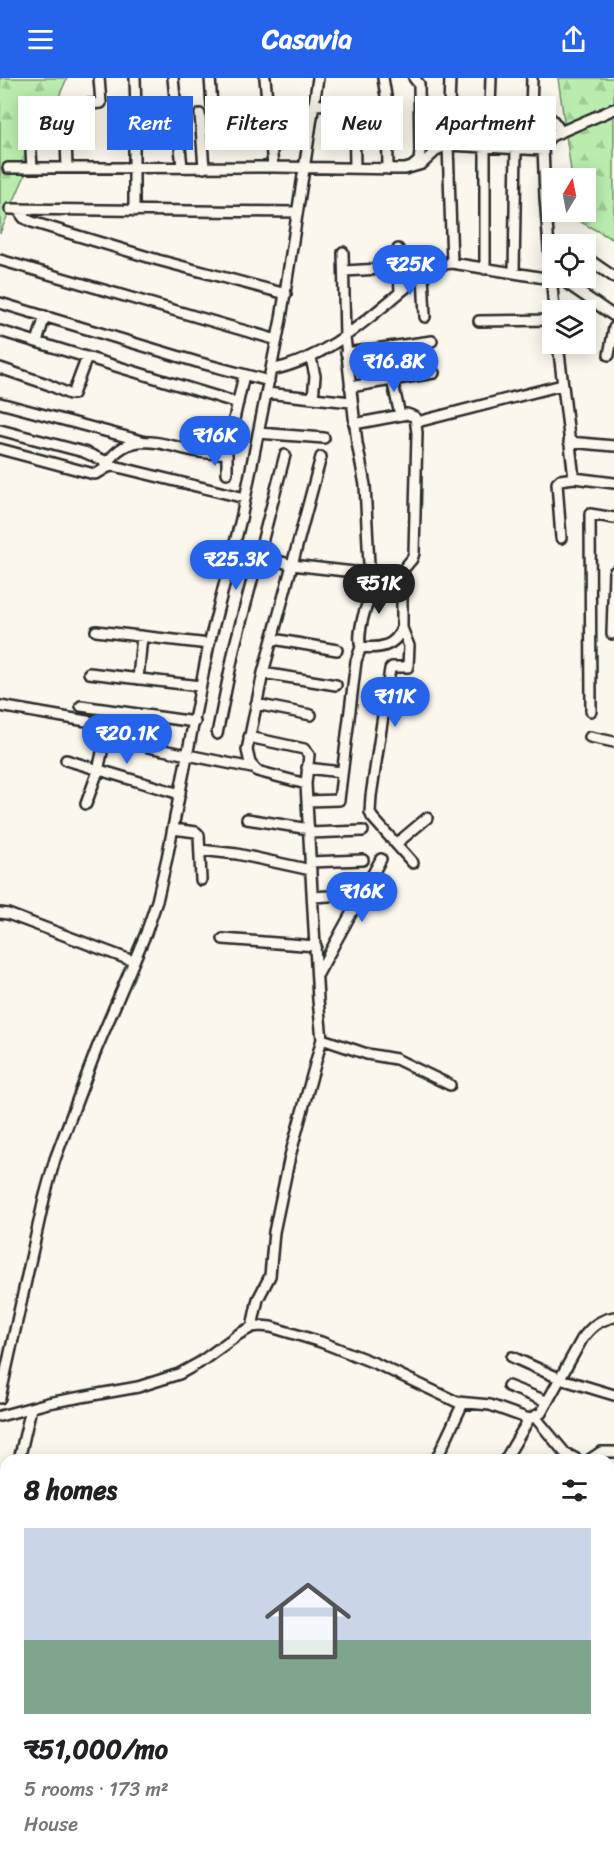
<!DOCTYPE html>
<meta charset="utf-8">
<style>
:root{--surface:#fff;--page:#f6f6f6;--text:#202124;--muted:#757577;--line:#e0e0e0;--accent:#2563eb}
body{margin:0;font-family:Sriracha,sans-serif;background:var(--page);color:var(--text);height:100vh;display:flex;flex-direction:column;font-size:22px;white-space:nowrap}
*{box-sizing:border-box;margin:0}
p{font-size:20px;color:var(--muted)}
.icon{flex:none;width:33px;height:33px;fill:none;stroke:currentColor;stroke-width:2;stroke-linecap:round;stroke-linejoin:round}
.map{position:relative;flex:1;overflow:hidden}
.drawer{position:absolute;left:0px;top:1376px;width:615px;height:404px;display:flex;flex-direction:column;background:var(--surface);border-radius:18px 18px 0 0;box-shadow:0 3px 15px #0003}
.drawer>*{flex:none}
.top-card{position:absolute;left:18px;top:18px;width:579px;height:54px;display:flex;gap:12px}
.needle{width:39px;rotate:10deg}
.buttons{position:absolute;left:542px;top:90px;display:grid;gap:12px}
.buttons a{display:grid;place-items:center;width:54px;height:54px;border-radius:0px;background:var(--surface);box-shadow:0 3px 15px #0003;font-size:30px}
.price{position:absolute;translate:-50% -51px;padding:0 14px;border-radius:21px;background:var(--accent);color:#fff;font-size:20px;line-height:39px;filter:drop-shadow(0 2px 3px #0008)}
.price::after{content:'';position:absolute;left:50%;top:36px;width:18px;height:14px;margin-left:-9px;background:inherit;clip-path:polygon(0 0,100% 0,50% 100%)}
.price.selected{background:#222;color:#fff}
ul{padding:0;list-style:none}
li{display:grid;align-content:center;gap:12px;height:318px;padding:0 24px}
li+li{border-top:2px solid var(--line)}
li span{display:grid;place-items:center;height:186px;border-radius:0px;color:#555}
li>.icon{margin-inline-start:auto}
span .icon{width:108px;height:108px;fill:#fffc;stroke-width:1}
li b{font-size:26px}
h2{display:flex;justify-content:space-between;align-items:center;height:72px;padding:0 24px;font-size:26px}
.tag{padding:0 21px;border-radius:0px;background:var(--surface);box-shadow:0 3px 15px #0003;font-size:21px;line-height:54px}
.tag.selected{background:var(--accent);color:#fff}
header{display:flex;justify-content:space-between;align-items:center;height:78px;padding:0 24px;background:var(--accent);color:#fff;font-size:27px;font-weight:700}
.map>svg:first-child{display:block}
.forest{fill:url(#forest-firs);stroke:#728c6c;stroke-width:1.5}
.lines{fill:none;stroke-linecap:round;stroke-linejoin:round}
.minor-casing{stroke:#2b2b2b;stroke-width:14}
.minor{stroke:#fbf7ec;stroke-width:9}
</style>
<header><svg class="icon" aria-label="menu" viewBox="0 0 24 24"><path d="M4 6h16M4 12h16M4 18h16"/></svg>Casavia<svg class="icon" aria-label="share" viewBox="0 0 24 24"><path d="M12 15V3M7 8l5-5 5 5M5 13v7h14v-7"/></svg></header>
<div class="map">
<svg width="614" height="1778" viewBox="0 0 614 1778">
<defs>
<pattern id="forest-firs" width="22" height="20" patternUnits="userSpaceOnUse" patternTransform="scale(1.5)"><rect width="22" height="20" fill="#baedad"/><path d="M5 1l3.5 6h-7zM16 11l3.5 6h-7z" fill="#a0cb95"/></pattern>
</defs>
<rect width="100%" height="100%" fill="#fbf7ec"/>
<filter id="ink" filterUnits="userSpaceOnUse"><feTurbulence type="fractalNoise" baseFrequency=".0167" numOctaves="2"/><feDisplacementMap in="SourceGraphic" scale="12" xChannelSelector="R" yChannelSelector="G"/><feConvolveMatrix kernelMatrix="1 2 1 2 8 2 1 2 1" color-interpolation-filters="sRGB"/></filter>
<g filter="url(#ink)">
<path class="forest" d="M0,0H67L0,155Z
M558,0H614V162L577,142L576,134H585V100H572Z"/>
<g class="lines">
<g class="minor-casing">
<path id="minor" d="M135,0L136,33
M173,0L182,89
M210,0L212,28
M265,0L273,89
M383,0L387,24L388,91
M450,0L449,29C472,30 530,30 549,39C554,42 557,48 561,54
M313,27L341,26L352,28L354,33L355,90
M490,30L491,0
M531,35L532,0
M200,36L204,90
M354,52L370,49
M134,55V133
M448,67L452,185
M485,69V191
M31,73L32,90
M413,88L419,83L420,74L419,6L414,0
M67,89L65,36L71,28L101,25L99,0
M8,90L273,89L405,91L422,86L438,71L448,67L543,72
M10,131L297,134
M18,132L24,140L32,144L158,182L286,216
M398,171L400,214
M343,174L345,259L357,365L365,407L369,487
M585,179L614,199
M0,182L277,262
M344,193L399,190
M514,195L516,70
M423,196L425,239
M559,200L614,238
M0,225L197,284L269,303
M554,232L545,119L543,68L551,58L614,31
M479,243L552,242
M0,253L238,325
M37,264L45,238
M558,266L574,400L614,405
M385,270L400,337
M346,275L432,263
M609,277L614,250
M311,280L315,298L313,320
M0,290L47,306L69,316H73L87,279
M271,292C332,280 376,232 423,196L437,187L452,185L551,201
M350,309L434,295
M266,315L351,324
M0,325L142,363
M417,344L562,307
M0,352L84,374L107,384
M258,355L324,360
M569,364L614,368
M0,371L94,396C102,395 104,388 114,388L245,420
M225,373L227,376V395
M104,390C134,338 180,380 222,375L228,368L244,297
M561,460L557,405L560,402L574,400
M234,470L292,487L363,495
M402,550L409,568L408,589H392L390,591L371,718L370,734L372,739L413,785
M96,553L209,566
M612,556L614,494
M273,561L337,572
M361,569C357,560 364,525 373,519C380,514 394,516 402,516
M89,595L200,608
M263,595L336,607
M138,601L142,558
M256,626L311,637
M0,628L115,648C125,646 131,644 136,636
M81,628L195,644
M591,633L590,436L614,440
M217,656L235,567L285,377
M249,659L304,671L309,677L306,706L318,922L322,961L290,1078L274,1154L270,1198L258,1221L252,1249
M590,659L614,664
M148,669L252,690
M66,682L180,716
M307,690L341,694
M306,706L257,693L250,685L247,672L263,595L321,379
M307,723L339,722L356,583L361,569C379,571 395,569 402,550V493L412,481L414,475L417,355L415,339L407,336L354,346
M86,726L98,693L108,647
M247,741L309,751
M173,751L196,754L199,757L201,802
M309,755L363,753
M396,766L427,740
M200,772L237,776L311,792
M310,784L363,782
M313,819L345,817
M0,835L8,836L133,883
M223,861L316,868
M318,896L381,781
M322,961L367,976L396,981L450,1007
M512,1279L561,1301L614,1317
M508,1308L546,1323
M0,1320L44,1121L55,1081L97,970L146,855L157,823L167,780L209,566L241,441L281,241L318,0
M0,1338L48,1325L138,1309L179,1296L199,1285L239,1256L252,1249L260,1248L271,1249L321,1264L377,1286L457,1324L490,1327L529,1341L541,1335L582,1261C591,1249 599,1242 614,1239
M535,1339L565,1375L578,1382
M19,1382L31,1330
M436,1382L463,1325
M505,1382L529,1341
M589,1382L601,1374H614
M609,1505L614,1507
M609,1766L614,1760
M465,1773L466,1778
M532,1773L542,1778
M604,1778L606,1773"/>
</g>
<use href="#minor" class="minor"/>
</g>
</g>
</svg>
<div class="buttons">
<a><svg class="needle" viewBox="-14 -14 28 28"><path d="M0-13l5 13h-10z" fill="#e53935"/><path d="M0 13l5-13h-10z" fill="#757577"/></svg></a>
<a><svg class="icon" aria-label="locate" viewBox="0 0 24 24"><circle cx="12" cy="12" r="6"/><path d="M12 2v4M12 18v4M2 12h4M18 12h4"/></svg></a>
<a><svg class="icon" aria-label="layers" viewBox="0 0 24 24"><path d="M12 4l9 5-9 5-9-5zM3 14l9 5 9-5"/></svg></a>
</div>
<b class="price" style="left:410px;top:218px">₹25K</b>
<b class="price" style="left:394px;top:315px">₹16.8K</b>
<b class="price" style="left:215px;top:389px">₹16K</b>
<b class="price" style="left:236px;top:513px">₹25.3K</b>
<b class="price selected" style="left:379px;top:537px">₹51K</b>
<b class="price" style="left:395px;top:650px">₹11K</b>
<b class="price" style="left:127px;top:687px">₹20.1K</b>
<b class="price" style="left:362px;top:845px">₹16K</b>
<div class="top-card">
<a class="tag">Buy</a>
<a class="tag selected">Rent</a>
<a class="tag">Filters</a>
<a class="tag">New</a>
<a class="tag">Apartment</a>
</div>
<section class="drawer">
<h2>8 homes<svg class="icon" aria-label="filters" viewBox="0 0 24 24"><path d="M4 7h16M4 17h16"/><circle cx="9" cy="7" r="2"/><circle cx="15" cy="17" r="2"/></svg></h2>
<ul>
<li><span style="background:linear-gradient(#c9d6e8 60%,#7fa58c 0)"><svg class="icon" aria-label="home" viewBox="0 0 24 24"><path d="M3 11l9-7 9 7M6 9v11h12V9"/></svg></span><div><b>₹51,000/mo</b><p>5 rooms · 173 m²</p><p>House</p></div></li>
</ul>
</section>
</div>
